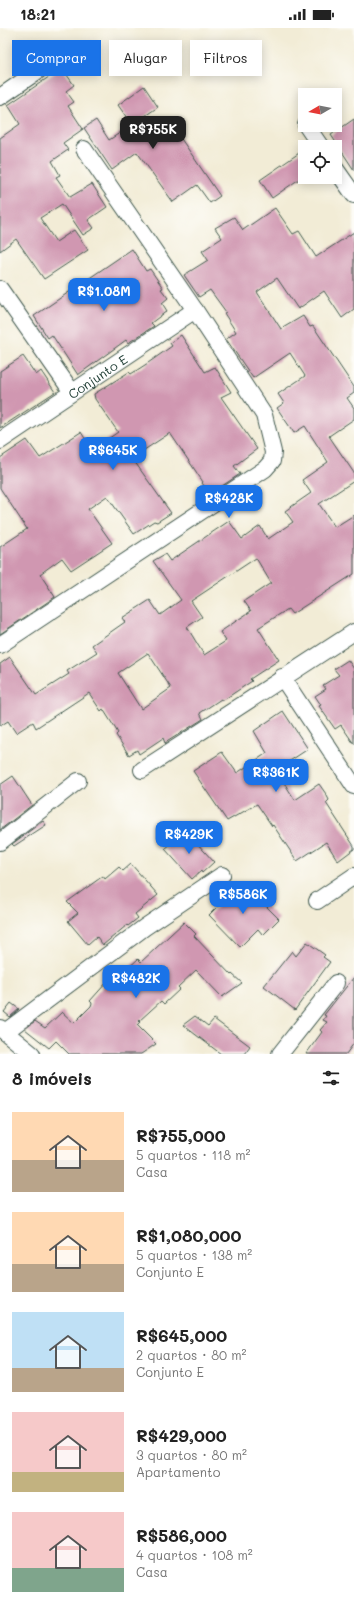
<!DOCTYPE html>
<html lang="pt">
<meta charset="utf-8">
<style>
:root{--surface:#fff;--page:#f6f6f6;--text:#222;--muted:#767676;--accent:#1a73e8}
body{margin:0;font-family:Mali,sans-serif;background:var(--page);color:var(--text);height:100vh;display:flex;flex-direction:column;font-size:15px;white-space:nowrap}
*{box-sizing:border-box;margin:0}
p{font-size:13px;color:var(--muted)}
.icon{flex:none;width:22px;height:22px;fill:none;stroke:currentColor;stroke-width:2;stroke-linecap:round;stroke-linejoin:round}
.map{position:relative;height:1026px;overflow:hidden}
.drawer{display:flex;flex-direction:column;background:var(--surface);flex:1}
.drawer>*{flex:none}
.banner{position:absolute;left:12px;top:12px;width:330px;height:36px;display:flex;gap:8px}
.needle{width:26px;rotate:260deg}
.controls{position:absolute;left:298px;top:60px;display:grid;gap:8px}
.controls a{display:grid;place-items:center;width:44px;height:44px;border-radius:0px;background:var(--surface);box-shadow:0 2px 10px #0003;font-size:20px}
.price{position:absolute;translate:-50% -34px;padding:0 9px;border-radius:8px;background:var(--accent);color:#fff;font-size:13px;line-height:26px;filter:drop-shadow(0 1px 2px #0008)}
.price::after{content:'';position:absolute;left:50%;top:24px;width:12px;height:9px;margin-left:-6px;background:inherit;clip-path:polygon(0 0,100% 0,50% 100%)}
.price.current{background:#222;color:#fff}
ul{padding:0;list-style:none}
li{display:flex;align-items:center;gap:12px;height:100px;padding:0 12px}
li span{display:grid;place-items:center;flex:none;width:112px;height:80px;border-radius:0px;color:#555}
li>.icon{margin-inline-start:auto}
span .icon{width:48px;height:48px;fill:#fffc;stroke-width:1}
li b{font-size:17px}
h2{display:flex;justify-content:space-between;align-items:center;height:48px;padding:0 12px;font-size:17px}
.chip{padding:0 14px;border-radius:0px;background:var(--surface);box-shadow:0 2px 10px #0003;font-size:14px;line-height:36px}
.chip.current{background:var(--accent);color:#fff}
.status{display:flex;justify-content:space-between;align-items:center;height:28px;padding:0 20px;background:var(--surface);direction:ltr}
.status svg{height:11px;fill:currentColor}
.map>svg:first-child{display:block}
.building{fill:#d097b1;fill-rule:evenodd}
.lines{fill:none;stroke-linecap:round;stroke-linejoin:round}
.minor-casing{stroke:#3f574c;stroke-width:18}
.minor{stroke:#fff;stroke-width:16}
.labels{text-anchor:middle;dominant-baseline:central;stroke-width:3.5;stroke-linejoin:round;paint-order:stroke}
.street-label{font-size:13px;fill:#1f3d34;stroke:#fdfcf7}
</style>
<div class="status"><b>18:21</b><svg viewBox="0 0 49 12"><path d="M0 12V9h3v3zM5 12V6h3v6zM10 12V3h3v9zM15 12V0h3v12zM26 1h20v11H26zM47 4h2v5h-2z"/></svg></div>
<div class="map">
<svg width="354" height="1026" viewBox="0 0 354 1026">
<rect width="100%" height="100%" fill="#fdfcf7"/>
<filter id="ink" filterUnits="userSpaceOnUse"><feTurbulence type="fractalNoise" baseFrequency=".025" numOctaves="2"/><feDisplacementMap in="SourceGraphic" scale="8" xChannelSelector="R" yChannelSelector="G"/><feConvolveMatrix kernelMatrix="1 2 1 2 8 2 1 2 1" color-interpolation-filters="sRGB"/></filter>
<filter id="wash" filterUnits="userSpaceOnUse"><feTurbulence type="fractalNoise" baseFrequency=".012" numOctaves="4" result="noise"/><feDisplacementMap in="SourceGraphic" scale="16" xChannelSelector="R" yChannelSelector="G"/><feGaussianBlur stdDeviation="0.9" result="paint"/><feColorMatrix in="noise" values="0 0 0 0 0 0 0 0 0 0 0 0 0 0 0 0 0 1.4 0 .05"/><feComposite in="paint" operator="in"/></filter>
<g filter="url(#wash)">
<rect width="100%" height="100%" fill="#f2ecd6"/>
<g id="blocks">
<path class="building" d="M62,40L74,57L66,63L74,74L68,78L83,101L63,115L68,122L52,133L60,147L56,149L70,169L92,156L107,179L88,192L94,200L83,207L62,176L40,190L56,214L74,202L88,222L44,251L16,211L0,223V110L20,96L8,77Z
M144,58L158,79L142,90L156,111L173,99L220,168L210,175L197,157L173,174L137,124L112,142L84,100L96,92L109,112L132,97L118,77Z
M354,91V142L331,107Z
M305,121V147L272,170L260,152Z
M275,180L293,206L299,203L316,229L354,204V281L342,290L324,263L298,281L277,250L257,264L281,301L303,288L310,299L313,298L354,359V365L347,370L354,380V391L329,408L354,445V453L319,476L335,499L354,487V546L292,586L288,581L258,600L279,632L250,651L252,653L222,673L221,671L200,685L203,691L165,715L163,710L139,726L137,722L129,727L116,707L118,705L115,700L103,681L101,683L89,665L36,700L33,694L16,705L8,693L0,698V636L10,629L36,667L69,646L67,643L97,624L92,617L125,594L122,590L150,572L160,587L181,572L153,533L165,526L170,533L229,493L242,511L260,498L268,511L293,494L285,483L311,465L302,452L328,434L305,398L294,405L277,380L284,375L278,366L305,348L290,325L253,350L226,311L236,304L224,285L226,284L210,262L199,269L184,247L208,232L202,223L222,210L215,200L234,189L243,202ZM256,530L271,555L244,573L251,583L220,604L226,613L204,627L187,599L202,589L191,573ZM148,625L171,660L141,681L118,645Z
M132,221L146,243L150,241L163,260L161,261L168,270L162,275L167,283L151,295L154,298L128,315L126,312L78,347L52,307L48,310L34,288Z
M181,307L205,344L215,339L231,364L221,369L257,421L234,438L240,446L210,466L202,455L203,454L170,405L132,430L171,485L157,494L154,493L134,506L107,468L88,481L112,515L71,542L62,530L40,546L55,569L0,606V519L27,501L0,460V430L27,412L40,430L81,404L92,422L118,404L95,371L94,366L129,344L131,346L148,335L172,318L170,315Z
M23,328L36,347L41,343L55,364L0,400V343Z
M348,632L354,641V716L341,697L335,701L319,678L321,677L315,668L326,661L323,657L339,647L334,641Z
M283,683L308,721L276,742L295,772L319,756L326,766L329,772L326,775L354,818V821L338,833L326,814L297,833L273,797L272,798L257,776L227,793L193,743L222,724L237,745L267,725L254,703Z
M13,748L32,777L0,802V757Z
M43,793L46,797L14,818L12,816Z
M186,803L214,834L202,845L201,843L192,851L165,821Z
M131,836L158,867L135,886L138,890L128,898L127,897L103,917L97,909L88,917L68,893L78,885L67,874L103,848L105,851L119,839L123,843Z
M242,854L279,891L263,907L258,901L240,919L209,887Z
M184,894L196,906L194,908L231,947L232,946L242,955L222,969L196,942L178,959L180,961L164,976L161,973L139,993L140,994L137,997L156,1016L141,1026H69L56,1013L49,1020L25,1001L35,993L45,1000L62,984L74,995L91,978L92,975L90,973L107,954L125,938L127,941L138,931L141,934Z
M307,914L325,927L323,929L330,934L295,982L264,958L292,923L296,928Z
M354,949V1015L346,1026H306L322,1004L320,1002L327,994L323,992L326,988L324,987Z
M11,975L19,981L10,989L4,984Z
M195,988L208,998L214,991L250,1018L244,1026H221L183,997Z"/>
</g>
</g>
<g filter="url(#ink)">
<use href="#blocks" fill-opacity="0" stroke="#3f574c" stroke-width="1"/>
<g class="lines">
<g class="minor-casing">
<g id="minor">
<path d="M0,69L39,42"/>
<path d="M306,97L321,119"/>
<path d="M335,140L354,167"/>
<path d="M0,261L72,364"/>
<path id="s1" d="M0,413L195,282"/>
<path d="M0,617L265,441L272,433L273,424L264,387L195,282L84,121"/>
<path d="M282,649L354,758"/>
<path d="M142,742L354,604"/>
<path d="M0,814L78,753"/>
<path d="M317,873L354,848"/>
<path d="M0,1000L32,1026"/>
<path d="M5,1004L145,899L222,847"/>
<path d="M280,1026L336,955"/>
</g>
</g>
<use href="#minor" class="minor"/>
</g>
</g>
<g class="labels">
<g class="street-label">
<text stroke="none"><textPath href="#s1" startOffset="117">Conjunto E</textPath></text>
</g>
</g>
</svg>
<div class="controls">
<a><svg class="needle" viewBox="-14 -14 28 28"><path d="M0-13l5 13h-10z" fill="#e53935"/><path d="M0 13l5-13h-10z" fill="#767676"/></svg></a>
<a><svg class="icon" aria-label="locate" viewBox="0 0 24 24"><circle cx="12" cy="12" r="6"/><path d="M12 2v4M12 18v4M2 12h4M18 12h4"/></svg></a>
</div>
<b class="price current" style="left:153px;top:122px">R$755K</b>
<b class="price" style="left:104px;top:284px">R$1.08M</b>
<b class="price" style="left:113px;top:443px">R$645K</b>
<b class="price" style="left:229px;top:491px">R$428K</b>
<b class="price" style="left:276px;top:765px">R$361K</b>
<b class="price" style="left:189px;top:827px">R$429K</b>
<b class="price" style="left:243px;top:887px">R$586K</b>
<b class="price" style="left:136px;top:971px">R$482K</b>
<div class="banner">
<a class="chip current">Comprar</a>
<a class="chip">Alugar</a>
<a class="chip">Filtros</a>
</div>
</div>
<section class="drawer">
<h2>8 imóveis<svg class="icon" aria-label="filters" viewBox="0 0 24 24"><path d="M4 7h16M4 17h16"/><circle cx="9" cy="7" r="2"/><circle cx="15" cy="17" r="2"/></svg></h2>
<ul>
<li><span style="background:linear-gradient(#ffd9b3 60%,#b9a48a 0)"><svg class="icon" aria-label="home" viewBox="0 0 24 24"><path d="M3 11l9-7 9 7M6 9v11h12V9"/></svg></span><div><b>R$755,000</b><p>5 quartos · 118 m²</p><p>Casa</p></div></li>
<li><span style="background:linear-gradient(#ffd9b3 65%,#b9a48a 0)"><svg class="icon" aria-label="home" viewBox="0 0 24 24"><path d="M3 11l9-7 9 7M6 9v11h12V9"/></svg></span><div><b>R$1,080,000</b><p>5 quartos · 138 m²</p><p>Conjunto E</p></div></li>
<li><span style="background:linear-gradient(#bfe0f5 70%,#b9a48a 0)"><svg class="icon" aria-label="home" viewBox="0 0 24 24"><path d="M3 11l9-7 9 7M6 9v11h12V9"/></svg></span><div><b>R$645,000</b><p>2 quartos · 80 m²</p><p>Conjunto E</p></div></li>
<li><span style="background:linear-gradient(#f6c9c9 75%,#c2b280 0)"><svg class="icon" aria-label="home" viewBox="0 0 24 24"><path d="M3 11l9-7 9 7M6 9v11h12V9"/></svg></span><div><b>R$429,000</b><p>3 quartos · 80 m²</p><p>Apartamento</p></div></li>
<li><span style="background:linear-gradient(#f6c9c9 70%,#7fa58c 0)"><svg class="icon" aria-label="home" viewBox="0 0 24 24"><path d="M3 11l9-7 9 7M6 9v11h12V9"/></svg></span><div><b>R$586,000</b><p>4 quartos · 108 m²</p><p>Casa</p></div></li>
</ul>
</section>
